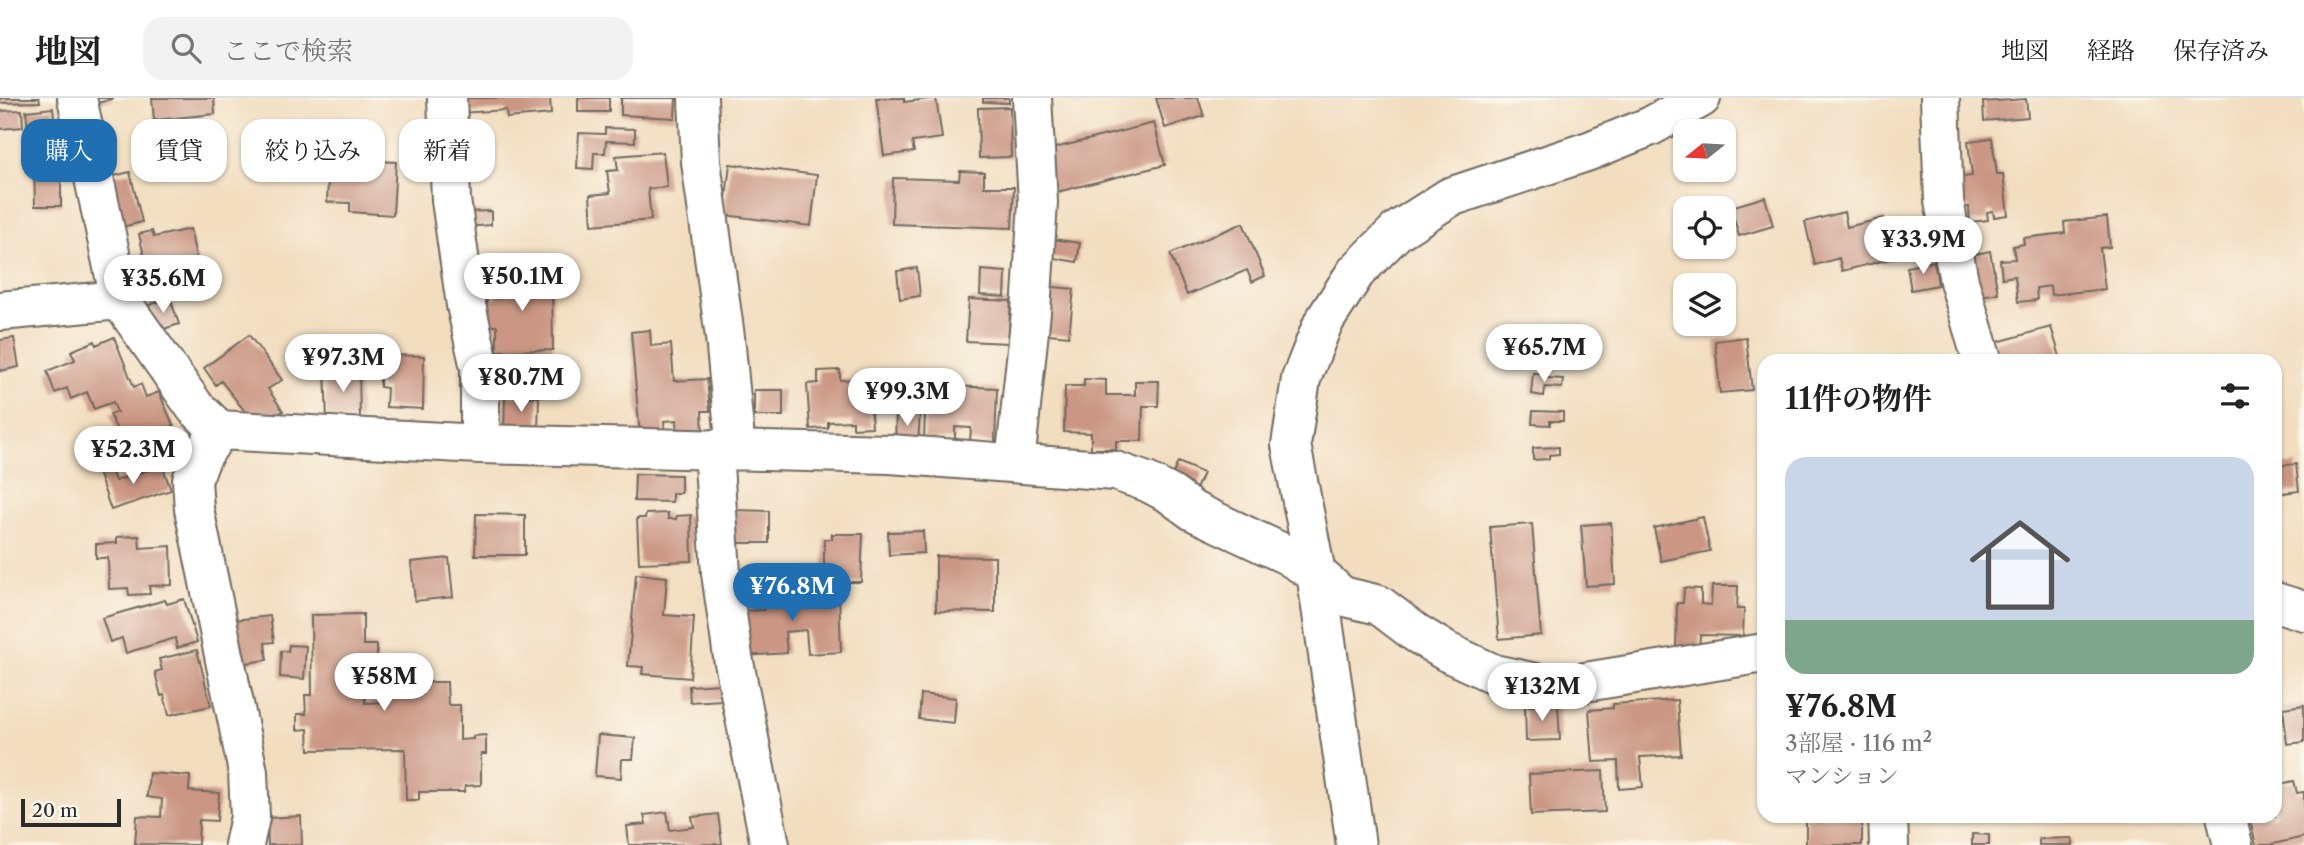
<!DOCTYPE html>
<html lang="ja">
<meta charset="utf-8">
<style>
:root{--surface:#fff;--page:#f2f2f2;--text:#222;--muted:#767676;--line:#e0e0e0;--accent:#1f6fb2}
body{margin:0;font-family:"Libre Caslon Text","Noto Serif JP",serif;background:var(--page);color:var(--text);height:100vh;display:flex;flex-direction:column;font-size:26px;white-space:nowrap}
*{box-sizing:border-box;margin:0}
p{font-size:23px;color:var(--muted)}
.icon{flex:none;width:38px;height:38px;fill:none;stroke:currentColor;stroke-width:2;stroke-linecap:round;stroke-linejoin:round}
.map{position:relative;flex:1;overflow:hidden}
.details{position:absolute;left:1757px;top:256px;width:525px;height:469px;display:flex;flex-direction:column;background:var(--surface);border-radius:21px;box-shadow:0 2px 5px #0004}
.details>*{flex:none}
.hud{position:absolute;left:21px;top:21px;width:665px;height:63px;display:flex;gap:14px}
.needle{width:46px;rotate:252deg}
.tools{position:absolute;left:1673px;top:21px;display:grid;gap:14px}
.tools a{display:grid;place-items:center;width:63px;height:63px;border-radius:14px;background:var(--surface);box-shadow:0 2px 5px #0004;font-size:35px}
.scale{position:absolute;left:21px;bottom:18px;width:100px;box-sizing:border-box;padding-left:7px;border:4px solid #2b2b2b;border-top:0;font-size:19px;line-height:24px;white-space:nowrap;color:#2b2b2b;-webkit-text-stroke:5px #fbf7ec;paint-order:stroke}
.price{position:absolute;translate:-50% -60px;padding:0 16px;border-radius:24px;background:#fff;color:#222;font-size:23px;line-height:46px;filter:drop-shadow(0 2px 4px #0008)}
.price::after{content:'';position:absolute;left:50%;top:42px;width:21px;height:16px;margin-left:-10px;background:inherit;clip-path:polygon(0 0,100% 0,50% 100%)}
.price.active{background:var(--accent);color:#fff}
ul{padding:0;list-style:none}
li{display:grid;align-content:center;gap:14px;height:371px;padding:0 28px}
li+li{border-top:2px solid var(--line)}
li span{display:grid;place-items:center;height:217px;border-radius:21px;color:#555}
li>.icon{margin-inline-start:auto}
span .icon{width:126px;height:126px;fill:#fffc;stroke-width:1}
li b{font-size:30px}
h2{display:flex;justify-content:space-between;align-items:center;height:84px;padding:0 28px;font-size:30px}
.tag{padding:0 24px;border-radius:21px;background:var(--surface);box-shadow:0 2px 5px #0004;font-size:24px;line-height:63px}
.tag.active{background:var(--accent);color:#fff}
header{display:flex;align-items:center;gap:42px;box-sizing:border-box;height:98px;padding:0 35px;background:var(--surface);border-bottom:2px solid var(--line)}
header strong{font-size:33px}
nav{display:flex;gap:38px;margin-inline-start:auto;font-size:24px}
.search{width:490px;height:63px;background:var(--page);display:flex;align-items:center;gap:18px;box-sizing:border-box;padding:0 24px;border-radius:21px;color:var(--muted);font-size:26px}
.map>svg:first-child{display:block}
.building{fill:#cb9784}
.lines{fill:none;stroke-linecap:round;stroke-linejoin:round}
.minor-casing{stroke:#71695f;stroke-width:42}
.minor{stroke:#fff;stroke-width:38}
</style>
<header>
<strong>地図</strong>
<div class="search"><svg class="icon" aria-label="search" viewBox="0 0 24 24"><circle cx="10" cy="10" r="6"/><path d="M15 15l6 6"/></svg>ここで検索</div>
<nav><a>地図</a><a>経路</a><a>保存済み</a></nav>
</header>
<div class="map">
<svg width="2304" height="747" viewBox="0 0 2304 747">
<rect width="100%" height="100%" fill="#fbf7ec"/>
<filter id="ink" filterUnits="userSpaceOnUse"><feTurbulence type="fractalNoise" baseFrequency=".0143" numOctaves="2"/><feDisplacementMap in="SourceGraphic" scale="14" xChannelSelector="R" yChannelSelector="G"/><feConvolveMatrix kernelMatrix="1 2 1 2 8 2 1 2 1" color-interpolation-filters="sRGB"/></filter>
<filter id="wash" filterUnits="userSpaceOnUse"><feTurbulence type="fractalNoise" baseFrequency=".00686" numOctaves="4" result="noise"/><feDisplacementMap in="SourceGraphic" scale="28" xChannelSelector="R" yChannelSelector="G"/><feGaussianBlur stdDeviation="1.57" result="paint"/><feColorMatrix in="noise" values="0 0 0 0 0 0 0 0 0 0 0 0 0 0 0 0 0 1.4 0 .05"/><feComposite in="paint" operator="in"/></filter>
<g filter="url(#wash)">
<rect width="100%" height="100%" fill="#f2ddbf"/>
<g id="blocks">
<path class="building" d="M0,0H39L40,4L0,5Z
M87,0H113V1L89,7Z
M152,0H214L215,16L154,22Z
M458,0H550L551,16L507,20L506,12L459,15Z
M578,0H609V14H578Z
M621,0H676L675,20L621,17Z
M876,0H904V4L936,0L942,40L912,44L914,54L884,58Z
M983,0H1009V5L983,4Z
M1156,0H1198L1204,18L1165,30Z
M2026,1L2028,19L1984,23L1983,4Z
M1010,9L1011,59L979,60L978,10Z
M53,10L56,38L29,40L26,13Z
M22,12L23,29L0,31V13Z
M1154,25L1165,67L1053,95L1043,53Z
M605,30L635,31V44L606,43L605,55H594L593,71L577,70L579,35L605,36Z
M1992,40L1997,76H2003L2008,117L1994,119L1993,113L1987,114L1988,122L1970,124L1969,109H1959L1956,80L1972,78L1968,43Z
M340,42L361,43V51L378,52L377,63L396,64L393,117L350,114V105L327,104L329,62L339,63Z
M663,54L667,89L648,91L651,122L592,127L590,97L610,95L607,73L618,72L616,58Z
M34,64H61V108H35Z
M730,66L817,77L811,128L724,117Z
M960,73L984,74V89H1014L1012,130L892,126L893,80L959,82Z
M130,74L142,124L122,129L110,79Z
M1765,99L1773,128L1739,138L1731,109Z
M491,113V127L464,129V114Z
M1844,114L1847,129L1884,120L1894,160L1842,173L1839,160L1815,167L1805,124Z
M2107,119L2110,149L2100,150L2105,191L2051,197L2050,188L2036,190L2037,202L2018,204L2015,178L2002,180L2000,162L2015,161L2013,148L2024,146L2023,140L2065,135L2064,124Z
M1243,125L1265,178L1252,184L1247,172L1187,197L1170,156Z
M190,131L199,172L186,175L188,184L166,189L164,178L149,181L139,136L152,133L154,139Z
M1046,140L1080,145L1077,164L1042,158Z
M1990,153L1998,195L1975,199L1967,158Z
M1934,163L1938,187L1911,192L1907,169Z
M917,170L920,198L900,201L897,173Z
M981,172L1006,174L1005,199L980,197Z
M496,173H526V183H552L553,252L497,253V228H487V200H497Z
M1043,188L1074,191L1069,238L1038,235Z
M170,200L179,226L155,234L146,208Z
M969,201L1011,203L1008,245L966,243Z
M2051,229L2061,262H1999L1994,245Z
M650,232L651,248L671,246L674,283L707,281L710,313H702L703,338L678,340L677,322L664,323L665,336L640,338L631,234Z
M249,237L282,282L268,291L283,313L258,330L221,283L216,287L204,270Z
M114,239L134,289L141,286L146,299L159,294L179,341L129,362L110,316L117,314L113,304L94,311L87,294L71,301L67,290L55,295L47,273L75,262L71,253L95,243L96,247Z
M1746,239L1752,292L1720,295L1715,243Z
M14,240L19,269L0,273V242Z
M388,257L424,258L423,311L386,309L387,290L380,289V276H388Z
M359,270L360,322L327,323L325,271Z
M840,272V282L869,281L872,329L853,330V323L828,324V330L810,331L807,286L818,285V273Z
M1533,275L1547,276V280L1563,281L1562,290L1545,289L1544,298L1531,296Z
M1084,281L1106,282V297H1135V283H1159L1158,308H1143L1142,343H1116V351H1091V335L1064,334L1065,288H1084Z
M926,287L997,290L995,345L970,344L971,330L955,329V342L924,341Z
M754,292H783V318H754Z
M505,298L539,299L538,334L504,333Z
M896,311L920,312L918,349L895,348Z
M1533,313L1563,314V323H1550V327L1532,326Z
M1559,349V356L1549,357V361L1533,362V350Z
M1178,364L1203,375L1194,396L1169,385Z
M109,366L115,383L162,367L171,392L111,412L97,371Z
M2296,366L2299,393L2275,396V368Z
M635,376L681,377V395H672V404L634,403Z
M733,412L769,413V445H732Z
M668,415V421H676L677,418L691,417L692,463L639,465L637,420H645L646,416Z
M476,416L525,417V457H475Z
M1703,419L1710,453L1661,463L1654,430Z
M1611,425L1615,486L1586,488L1581,427Z
M1532,426L1541,537L1499,541L1490,429Z
M923,433L924,455L889,457L888,434Z
M832,436H863L861,484H836V476L824,475V441H832Z
M139,438L140,450L171,448L172,487L149,488L150,496L129,497L128,490L109,491L108,460H96V446L117,445V439Z
M936,458L995,459V514L936,513Z
M449,460L453,499L415,503L411,464Z
M747,472L751,502L737,504L733,474Z
M636,476L667,479L664,517L694,519L690,580L642,576L643,569L628,568Z
M1712,488H1738L1737,511H1744L1743,538L1700,537L1699,553L1676,552L1677,505H1683L1684,490L1701,491V506L1711,507Z
M794,490V498L839,496L841,554L808,556L806,532L785,534L787,555L743,558L740,513L764,512L763,492Z
M184,501L197,544L177,550L175,540L126,555L122,540L110,544L102,520L165,502L167,506Z
M363,516V547H377V571H365V605L388,604V597H422V584H447L448,607H460V642L473,641V638L486,637V656H481V687L465,688L464,694H419V702H406L405,651L309,652L308,631L297,632V616H306L305,597H312L311,517Z
M270,518L274,544L265,545L267,562L238,566L234,522Z
M289,547L306,548L304,581L280,579L281,553H288Z
M197,552L211,608L169,617L164,597L161,598L155,574L162,572L159,561Z
M721,586L722,602L690,604L689,588Z
M921,596L956,600L954,625L919,621Z
M1677,602L1681,657L1640,659L1643,689L1619,691L1618,663L1593,664L1589,612L1613,610V606Z
M1558,607L1560,642L1526,643L1525,608Z
M2304,607V644L2287,646L2283,610Z
M598,637L635,640L633,661H622L621,680L595,678Z
M1603,673L1605,714L1531,717L1529,676Z
M149,675L190,678L189,693L219,695L217,723L199,722L198,747L135,746L137,718L161,719L162,701L147,699Z
M2294,683L2297,695L2304,694V739L2269,747H2256L2249,718H2275V687Z
M667,714L670,732L694,729L692,719L718,716L722,746L629,747L627,728L646,726L644,717Z
M301,718L302,747H268L267,720Z
M1806,718H1862V747H1806Z
M1972,736L1989,737V747H1972Z
M2072,740L2073,747H2039V741Z"/>
</g>
</g>
<g filter="url(#ink)">
<use href="#blocks" fill-opacity="0" stroke="#71695f" stroke-width="2"/>
<g class="lines">
<g class="minor-casing">
<path id="minor" d="M77,0L120,202L195,309L219,332L480,346L890,356L1115,373L1147,384L1170,396L1193,413L1287,457L1316,475L1342,498L1379,507L1416,535L1447,554L1494,576L1541,586H1573L1764,555
M447,0L451,102L466,207L480,270V346
M698,0L701,64L725,239L736,352
M1940,0L1944,103L1959,183L1982,262
M0,213L120,202
M219,332L202,358L192,382L194,411L248,674L250,719L244,747
M713,351L721,475L733,559L770,747
M1015,365L1031,214L1038,104L1032,0
M2275,504L2304,513
M1888,718L1889,747
M2226,718L2233,747
M1356,747L1316,475L1291,347L1301,281L1323,225L1356,174L1397,133L1450,99L1589,53L1651,28L1701,0"/>
</g>
<use href="#minor" class="minor"/>
</g>
</g>
</svg>
<div class="tools">
<a><svg class="needle" viewBox="-14 -14 28 28"><path d="M0-13l5 13h-10z" fill="#e53935"/><path d="M0 13l5-13h-10z" fill="#767676"/></svg></a>
<a><svg class="icon" aria-label="locate" viewBox="0 0 24 24"><circle cx="12" cy="12" r="6"/><path d="M12 2v4M12 18v4M2 12h4M18 12h4"/></svg></a>
<a><svg class="icon" aria-label="layers" viewBox="0 0 24 24"><path d="M12 4l9 5-9 5-9-5zM3 14l9 5 9-5"/></svg></a>
</div>
<div class="scale">20 m</div>
<b class="price" style="left:1923px;top:178px">¥33.9M</b>
<b class="price" style="left:522px;top:215px">¥50.1M</b>
<b class="price" style="left:163px;top:217px">¥35.6M</b>
<b class="price" style="left:1544px;top:286px">¥65.7M</b>
<b class="price" style="left:343px;top:296px">¥97.3M</b>
<b class="price" style="left:521px;top:316px">¥80.7M</b>
<b class="price" style="left:907px;top:330px">¥99.3M</b>
<b class="price" style="left:133px;top:388px">¥52.3M</b>
<b class="price active" style="left:792px;top:525px">¥76.8M</b>
<b class="price" style="left:384px;top:615px">¥58M</b>
<b class="price" style="left:1542px;top:625px">¥132M</b>
<div class="hud">
<a class="tag active">購入</a>
<a class="tag">賃貸</a>
<a class="tag">絞り込み</a>
<a class="tag">新着</a>
</div>
<section class="details">
<h2>11件の物件<svg class="icon" aria-label="filters" viewBox="0 0 24 24"><path d="M4 7h16M4 17h16"/><circle cx="9" cy="7" r="2"/><circle cx="15" cy="17" r="2"/></svg></h2>
<ul>
<li><span style="background:linear-gradient(#c9d6e8 75%,#7fa58c 0)"><svg class="icon" aria-label="home" viewBox="0 0 24 24"><path d="M3 11l9-7 9 7M6 9v11h12V9"/></svg></span><div><b>¥76.8M</b><p>3部屋 · 116 m²</p><p>マンション</p></div></li>
</ul>
</section>
</div>
